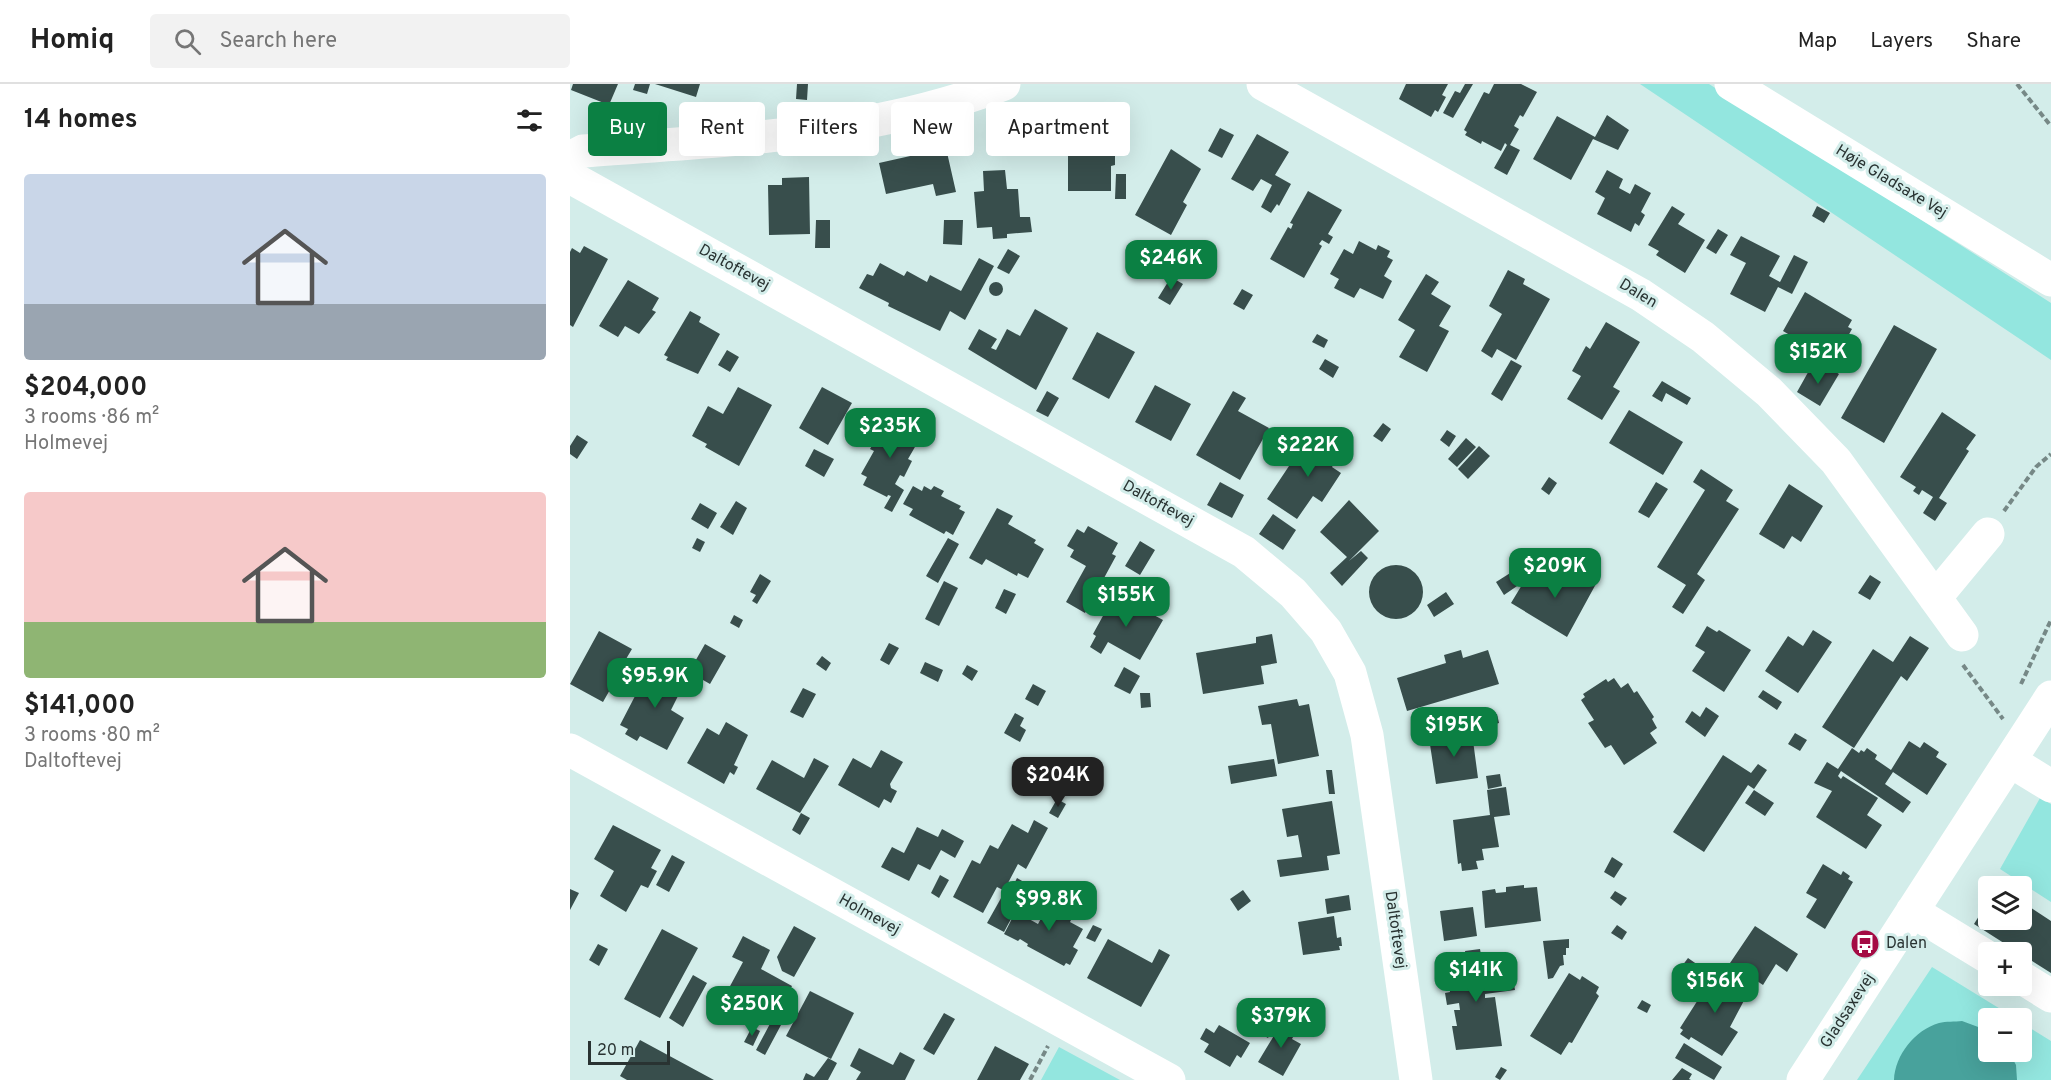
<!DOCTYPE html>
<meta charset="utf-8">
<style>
:root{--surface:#fff;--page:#f2f2f2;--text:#222;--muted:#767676;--line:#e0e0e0;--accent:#0b8043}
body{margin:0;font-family:Overpass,sans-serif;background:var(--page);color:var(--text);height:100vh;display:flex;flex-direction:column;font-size:22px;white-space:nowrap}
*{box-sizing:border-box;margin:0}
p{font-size:20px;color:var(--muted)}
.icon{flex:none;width:33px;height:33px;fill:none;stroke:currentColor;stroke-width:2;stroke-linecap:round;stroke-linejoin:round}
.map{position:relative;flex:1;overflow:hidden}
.drawer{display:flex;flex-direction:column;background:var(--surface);width:570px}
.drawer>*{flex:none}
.banner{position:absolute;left:18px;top:18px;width:570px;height:54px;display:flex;gap:12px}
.controls{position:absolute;left:1408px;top:792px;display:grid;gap:12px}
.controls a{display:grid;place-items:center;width:54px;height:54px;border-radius:6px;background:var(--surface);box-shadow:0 6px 24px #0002;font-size:30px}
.scale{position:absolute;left:18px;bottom:15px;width:82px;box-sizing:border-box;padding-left:6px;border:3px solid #293332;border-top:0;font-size:16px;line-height:21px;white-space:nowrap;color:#293332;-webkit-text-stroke:4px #d3edea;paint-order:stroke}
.price{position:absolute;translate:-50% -51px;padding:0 14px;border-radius:12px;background:var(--accent);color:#fff;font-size:20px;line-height:39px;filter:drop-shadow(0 2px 3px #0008)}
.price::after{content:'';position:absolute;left:50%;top:36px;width:18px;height:14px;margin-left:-9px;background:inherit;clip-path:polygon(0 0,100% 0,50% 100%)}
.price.on{background:#222;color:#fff}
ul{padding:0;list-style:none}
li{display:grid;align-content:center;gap:12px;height:318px;padding:0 24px}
li span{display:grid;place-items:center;height:186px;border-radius:6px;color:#555}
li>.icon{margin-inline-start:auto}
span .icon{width:108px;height:108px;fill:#fffc;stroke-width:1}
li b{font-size:26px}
h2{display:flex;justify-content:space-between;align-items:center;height:72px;padding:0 24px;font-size:26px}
.tag{padding:0 21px;border-radius:6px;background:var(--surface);box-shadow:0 6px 24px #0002;font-size:21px;line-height:54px}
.tag.on{background:var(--accent);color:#fff}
header{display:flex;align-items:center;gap:36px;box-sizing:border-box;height:84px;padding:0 30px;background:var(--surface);border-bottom:2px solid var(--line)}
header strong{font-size:28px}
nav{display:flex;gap:33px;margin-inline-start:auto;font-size:21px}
.search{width:420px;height:54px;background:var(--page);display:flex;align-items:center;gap:15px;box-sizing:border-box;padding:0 21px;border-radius:6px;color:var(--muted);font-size:22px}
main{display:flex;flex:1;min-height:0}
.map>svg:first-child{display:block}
.green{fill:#93e6df}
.water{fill:#48a29c}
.building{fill:#384e4c}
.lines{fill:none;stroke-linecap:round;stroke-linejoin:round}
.path{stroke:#768886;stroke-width:4;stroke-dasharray:6 3;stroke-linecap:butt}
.minor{stroke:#fff;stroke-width:33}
.labels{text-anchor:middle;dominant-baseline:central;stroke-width:6;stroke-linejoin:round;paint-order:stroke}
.street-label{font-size:16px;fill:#293332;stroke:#d3edea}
.poi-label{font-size:16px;fill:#293332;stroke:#d3edea;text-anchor:start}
</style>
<header>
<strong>Homiq</strong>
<div class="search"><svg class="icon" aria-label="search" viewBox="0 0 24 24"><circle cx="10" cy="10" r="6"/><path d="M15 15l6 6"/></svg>Search here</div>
<nav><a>Map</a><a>Layers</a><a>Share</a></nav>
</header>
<main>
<section class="drawer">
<h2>14 homes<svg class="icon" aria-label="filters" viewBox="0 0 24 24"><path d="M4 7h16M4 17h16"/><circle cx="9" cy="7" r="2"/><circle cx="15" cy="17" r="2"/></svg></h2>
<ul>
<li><span style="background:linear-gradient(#c9d6e8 70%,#9aa5b1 0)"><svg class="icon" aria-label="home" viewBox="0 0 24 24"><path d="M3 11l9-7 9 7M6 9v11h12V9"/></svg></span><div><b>$204,000</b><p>3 rooms · 86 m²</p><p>Holmevej</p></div></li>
<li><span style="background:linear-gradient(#f6c9c9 70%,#8fb573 0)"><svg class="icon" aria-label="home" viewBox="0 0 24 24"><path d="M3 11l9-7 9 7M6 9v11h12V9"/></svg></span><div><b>$141,000</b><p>3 rooms · 80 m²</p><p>Daltoftevej</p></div></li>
</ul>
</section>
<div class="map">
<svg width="1481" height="996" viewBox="0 0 1481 996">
<rect width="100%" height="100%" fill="#d3edea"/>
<path class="green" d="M1070,0H1139L1481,219V276Z
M1470,714L1481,720V818L1430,785Z
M1362,883L1445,934H1419V968H1452V939L1481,957V996H1287Z
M489,963L550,996H471Z"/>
<path class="water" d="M1392,937L1419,947V968H1439L1446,981L1447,996H1324C1325,971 1345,946 1369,939C1376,937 1385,938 1392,937Z"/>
<path class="building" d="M3,0H48L39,21L1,6Z
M65,0H80L77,10L63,6Z
M85,0H130L126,13Z
M227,0H238L237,16L226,15Z
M836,0H878L872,11L876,13L868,28L865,26L861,33L829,15Z
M895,0H903L883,34L873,29L885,7L890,9Z
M924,0H951L967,8L953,33L950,31L944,42L949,45L940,61L950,66L937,91L924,84L937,61L935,59L931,67L912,57L911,60L895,51L897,48L894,46L914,8L919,10Z
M1037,31L1059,46L1048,66L1023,55L1001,96L963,75L987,32L1025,53Z
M650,44L664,51L652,74L638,67Z
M518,46H541V62H545V81L541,82V107H498V52H519Z
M687,50L719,68L705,91L721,100L709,122L707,120L701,129L691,123L702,101L691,95L683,107L661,95Z
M376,64L386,108L366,112L363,100L316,110L309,79Z
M601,65L631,85L613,118L617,121L601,151L565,131Z
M435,86L437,105H448L450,133H460L462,148L437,150V154L423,155L422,143L407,144L404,108L414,107L413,87Z
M1037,86L1053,95L1049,104L1060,110L1065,100L1081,109L1071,128L1075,131L1069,142L1065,139L1061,148L1027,130L1035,114L1025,108Z
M546,90H556V115H545Z
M239,93L240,150L199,151L198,101H212V94Z
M738,107L772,126L758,150L763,153L759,160L752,156L749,160L752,162L734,194L700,175L718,143L721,145L723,140L720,139Z
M1102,122L1115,130L1108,140L1135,156L1115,189L1086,171L1089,167L1078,161Z
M1247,122L1260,129L1254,139L1242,132Z
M246,136H260V164H245Z
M374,136H393L392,161L373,160Z
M1148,145L1158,151L1146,170L1136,164Z
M1171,152L1210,172L1199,192L1210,198L1224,171L1238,178L1222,210L1208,203L1195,228L1160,210L1176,179L1160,171Z
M789,157L806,166L808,161L820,167L817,173L823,176L814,192L822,197L813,215L790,204L784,214L764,204L769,195L760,190L774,165L783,170Z
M14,162L38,175L3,243L0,241V168L2,164L10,169Z
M438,165L450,172L439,190L427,184Z
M409,174L424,182L395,236L380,227L370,247L318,222L319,219L289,204L297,190L303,192L310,179L334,192L337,187L357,198L360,191L391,207Z
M938,186L955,195L953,200L980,215L946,276L927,265L922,274L911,267L932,230L919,222Z
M856,190L869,198L861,210L881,222L869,242L879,247L857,288L829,273L845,246L828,236Z
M601,193L613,200L600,221L588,214Z
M58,196L89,214L82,226L86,228L69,250L55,242L48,253L29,242Z
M419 205a7 7 0 1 1 14 0a7 7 0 1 1-14 0Z
M672,205L683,211L674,226L663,220Z
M1235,208L1282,236L1278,243L1282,245L1268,270L1264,268L1260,275L1213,247Z
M465,225L498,244L466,306L398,265L409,245L427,255L421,264L426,266L437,245L450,252Z
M120,227L131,233L129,238L150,250L128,290L96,276L98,273L94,271Z
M1036,238L1070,258L1043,303L1050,307L1032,336L997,315L1011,292L1002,287L1016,262L1020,265Z
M1324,241L1367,265L1314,359L1271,334Z
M527,248L565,268L539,315L502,295Z
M747,250L758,256L754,264L742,258Z
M157,266L169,273L160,288L148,281Z
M755,275L769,283L763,294L749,285Z
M941,276L952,282L932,317L921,310Z
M1241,283L1253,290L1258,283L1269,290L1250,322L1227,308Z
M1092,297L1121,314L1117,321L1096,309L1092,318L1082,312Z
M585,301L621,320L601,357L565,338Z
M168,303L202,321L169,382L135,363L137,360L122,352L138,322L153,330Z
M252,303L282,319L258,361L229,344Z
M477,307L489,314L478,333L466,327Z
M663,307L676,314L668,327L699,344L670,396L626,371Z
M1059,326L1113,358L1093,391L1039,359Z
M322,328L342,339L337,349L349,356L338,375L342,377L334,393L330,391L325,400L334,406L322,428L314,424L321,412L318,411L317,413L293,401L297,393L291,390L304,367L300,365Z
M1372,328L1406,351L1396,365L1399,367L1369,414L1377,419L1365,437L1353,429L1363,413L1352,406L1349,411L1343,407L1346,403L1330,393Z
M813,339L821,345L812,358L803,352Z
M877,346L886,352L879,363L870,356Z
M753,349L774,363L762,383L771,389L752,418L743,412L727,435L697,415L729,367L738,373Z
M7,351L18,358L7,375L0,370V362Z
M896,354L906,363L887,383L878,375Z
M909,362L920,372L898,395L888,385Z
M244,365L264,375L254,393L235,382Z
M1131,385L1163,406L1156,417L1169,425L1127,490L1135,496L1113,530L1102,523L1116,501L1087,483L1135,406L1123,398Z
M979,393L987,399L979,411L971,405Z
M650,398L674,411L662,434L637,421Z
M1086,398L1098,405L1079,434L1068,428Z
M1219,400L1253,422L1231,458L1222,452L1214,465L1189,450Z
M343,402L352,407L354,402L361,406L364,402L374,407L371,412L391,422L389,425L395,428L383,451L376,447L374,450L339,431L343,425L333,420Z
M779,416L809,447L779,477L791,467L798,474L772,502L760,489L777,473L750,448Z
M166,417L177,424L163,451L150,443Z
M130,419L147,429L138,445L121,435Z
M427,424L443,432L438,440L466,456L464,459L474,465L458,494L448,489L447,492L416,475L412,481L399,474Z
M703,430L726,446L713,466L689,450Z
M518,442L548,459L542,470L546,472L515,529L496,518L516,482L500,473L504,466L497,462L507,445L514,449Z
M127,454L135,458L130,468L122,464Z
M378,454L389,460L368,499L356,492Z
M570,457L585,466L570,491L555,482Z
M799 508a27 27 0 1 1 54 0a27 27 0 1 1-54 0Z
M1002,483L1027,498L997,553L941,519L961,486L990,504Z
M945,486L953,498L934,511L926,498Z
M190,490L201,497L187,520L182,517L186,511L180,508Z
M1300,491L1311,498L1300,516L1288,509Z
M374,497L388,504L369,542L355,535Z
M434,505L446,510L436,530L425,524Z
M876,508L884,520L864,533L857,521Z
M545,510L593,536L570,576L538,558L531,570L520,563L526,552L523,550Z
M164,531L173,536L169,544L160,539Z
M1137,542L1147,548L1149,546L1181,566L1154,608L1122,587L1135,568L1125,562Z
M1243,546L1262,558L1228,609L1195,587L1218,552L1233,562Z
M29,547L62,565L56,575L67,582L60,594L50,588L33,618L0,600Z
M702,550L707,579L691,582L694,600L633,610L626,569L686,559V553Z
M1340,552L1359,564L1337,597L1331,592L1284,664L1252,643L1303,565L1323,578Z
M319,559L329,564L319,581L310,576Z
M135,560L156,572L140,600L119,588Z
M891,566L893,574L918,566L929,600L837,627L827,594L876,579L874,571Z
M252,572L261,579L256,587L246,580Z
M355,578L373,586L368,598L350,589Z
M397,581L408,587L402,597L392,590Z
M85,582L115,598L101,626L114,634L97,666L70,652L67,657L55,650L58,645L50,641L78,587L81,589Z
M554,583L570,592L560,610L544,602Z
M1044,594L1051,604L1058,599L1064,609L1067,607L1084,633L1082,635L1087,644L1080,649L1087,659L1054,681L1041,661L1035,664L1018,639L1024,636L1011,616L1015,613L1013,610L1036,595L1038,598Z
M463,600L476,607L468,622L455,615Z
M233,604L246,610L233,634L220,628Z
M1193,606L1212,618L1207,626L1188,613Z
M570,609H580L581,623L571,624Z
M727,615L729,622L739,620L749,672L708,680L701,640L692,641L688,622Z
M1136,623L1149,632L1135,653L1115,638L1122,627L1130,633Z
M445,629L454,634L450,642L456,646L450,658L434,649Z
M927,630L929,639L913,643L910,634Z
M156,638L178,651L164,681L168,683L164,691L160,688L154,700L117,679L137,644L149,651Z
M902,649L908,694L866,700L859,654Z
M1225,649L1237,656L1230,667L1218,660Z
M1339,657L1350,664L1354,658L1369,668L1366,673L1377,680L1357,711L1323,688L1315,700L1341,718L1333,729L1271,687L1268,692L1271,695L1273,692L1308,714L1297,731L1312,741L1296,765L1246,733L1262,707L1244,699L1257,678L1268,685L1282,664L1289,669L1291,666L1294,668L1297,664L1307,671L1305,675L1321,686Z
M311,666L333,678L320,700L321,704L327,707L321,719L314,715L309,724L268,701L283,674L301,684Z
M1153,671L1181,689L1188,680L1197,686L1184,705L1178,701L1134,768L1103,748Z
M244,674L259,682L230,729L186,705L202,676L234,694Z
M704,675L707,692L661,700L658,682Z
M756,686H762L765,710H759Z
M930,690L932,702L918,705L916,692Z
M936,703L940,731L924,733L929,763L912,765L914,776L906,777L908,785L892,787L891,779L888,780L883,736L920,731L917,706Z
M1184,706L1204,719L1195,732L1175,719Z
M487,715L496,720L488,734L479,729Z
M762,717L770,770L757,772L759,786L710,793L707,776L732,773L728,751L717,753L712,725Z
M231,729L240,734L230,751L222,746Z
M464,736L478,744L456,785L448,780L438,799L443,802L447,794L459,801L434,848L417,839L435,807L427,803L413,829L383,813L402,776L410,780L420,761L428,765L442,740L458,749Z
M43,741L91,766L81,784L87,787L78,804L71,801L56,828L30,812L44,787L24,775Z
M347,743L368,753L372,745L394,757L385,774L371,766L360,786L348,780L339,797L311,783L322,763L334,769Z
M102,771L115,778L99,808L86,801Z
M1042,773L1053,780L1044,794L1034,788Z
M1253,780L1271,791L1273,787L1280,792L1278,795L1283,798L1255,845L1236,833L1247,815L1236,809Z
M370,791L379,796L369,814L361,809Z
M954,801V804L967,803L971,837L915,844L912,807L925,805L926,809L936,808V803Z
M0,805L9,809L0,826Z
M673,806L681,817L668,827L660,815Z
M1045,807L1057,814L1051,822L1040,814Z
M779,811L781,826L757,830L755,815Z
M493,814L508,822L500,838L513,845L503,863L508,866L500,881L496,879L494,882L457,862L458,860L450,855L448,857L434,850L446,827L452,831L456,823L463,827L459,835L468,840L476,825L485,830Z
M1419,816V836H1452V818L1481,837V889L1404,840Z
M903,823L907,852L874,857L870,827Z
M764,832L767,854L771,853L772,862H769L770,866L733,871L728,838Z
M523,841L532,845L525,858L516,854Z
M1047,841L1057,848L1052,856L1041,849Z
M224,842L246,854L224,893L212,887L207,873Z
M1185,842L1228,870L1217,888L1206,880L1193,901L1160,879Z
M92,845L128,864L90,934L54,915Z
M173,852L200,866L191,885L222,902L209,928L159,904L173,878L162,873Z
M538,855L582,879L589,865L600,871L571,923L517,894Z
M999,855V864H996V871H993L994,881L990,882L983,894L978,895L973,857Z
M28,860L38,865L29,882L19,876Z
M910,865L915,893L942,889L945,906L915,910V914L925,913L932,962L886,966L882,942H887L884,926H890L889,919L877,921L875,909L880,908L876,880L891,878L892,881L897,880L895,867Z
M1118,874L1128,881L1123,889L1112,882Z
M1137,884L1178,909L1160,943L1168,948L1152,972L1121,953L1119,956L1110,950L1113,946L1110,944L1133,908L1145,916L1148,911L1128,898Z
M999,889L1010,896L1012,892L1029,903L1026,909L1029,912L1002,959L999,958L991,971L960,952Z
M123,891L137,899L113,943L99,934Z
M240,907L284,929L261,975L216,952Z
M1072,916L1081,921L1077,929L1067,924Z
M720,917L739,922L734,941L711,933Z
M698,922L711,929L698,954L684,946Z
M374,929L385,935L364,971L353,965Z
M714,935L728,943L722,955L731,960L713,992L688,978Z
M202,936L211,941L195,971L186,966Z
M649,941L680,959L671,974L667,971L660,983L634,968L639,960L630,955L636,944L644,949Z
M182,943L190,947L183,962L174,958Z
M70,956L144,996H57L50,992Z
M1114,959L1152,983L1144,996L1105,974Z
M425,962L459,980L450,996H407Z
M289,964L323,981L330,968L345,976L335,996H286L291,988L280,982Z
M258,974L267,979L258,996H233L236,989L244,993Z
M931,983L937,986L930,996L925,993Z
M1112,984L1122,990L1119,995L1121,996H1102Z"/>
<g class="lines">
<path class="path" d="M1447,0L1481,42
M1434,427L1466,383L1481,370
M1393,581L1433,635
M1451,600L1481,536
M460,996L478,962"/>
<path class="minor" d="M693,0L1071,211L1133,253L1199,308L1266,377L1392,551
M1161,0L1481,196
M0,74L13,67C155,56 300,52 434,0
M0,93L674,468L723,509L756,547L780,589L797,651L846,996
M1365,514L1418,450
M0,666L599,996
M1440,677L1481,702
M1342,827L1419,874
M1452,894L1481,912
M1233,996L1481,613"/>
</g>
<defs>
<g id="bus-disc" transform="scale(1.5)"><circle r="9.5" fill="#a40b44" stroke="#d3edea"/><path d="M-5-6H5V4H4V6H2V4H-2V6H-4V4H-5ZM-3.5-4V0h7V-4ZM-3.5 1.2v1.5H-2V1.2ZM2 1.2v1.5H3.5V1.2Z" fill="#fff"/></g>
</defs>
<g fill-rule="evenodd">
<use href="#bus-disc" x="1295" y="860"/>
</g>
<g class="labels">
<g class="street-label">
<text transform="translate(1321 98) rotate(31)">Høje Gladsaxe Vej</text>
<text transform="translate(164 184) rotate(29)">Daltoftevej</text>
<text transform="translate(1068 210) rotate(31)">Dalen</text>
<text transform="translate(588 420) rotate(29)">Daltoftevej</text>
<text transform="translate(299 831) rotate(29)">Holmevej</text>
<text transform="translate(825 846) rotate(82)">Daltoftevej</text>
<text transform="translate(1278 927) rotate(-57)">Gladsaxevej</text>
</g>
<g class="poi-label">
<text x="1316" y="860">Dalen</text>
</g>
</g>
</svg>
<div class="controls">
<a><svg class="icon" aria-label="layers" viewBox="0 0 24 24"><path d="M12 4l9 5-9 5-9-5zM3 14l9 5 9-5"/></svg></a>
<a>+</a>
<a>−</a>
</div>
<div class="scale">20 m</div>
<b class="price" style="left:601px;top:207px">$246K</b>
<b class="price" style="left:1248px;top:301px">$152K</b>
<b class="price" style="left:320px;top:375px">$235K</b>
<b class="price" style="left:738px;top:394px">$222K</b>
<b class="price" style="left:985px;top:515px">$209K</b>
<b class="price" style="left:556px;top:544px">$155K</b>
<b class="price" style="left:85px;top:625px">$95.9K</b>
<b class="price" style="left:884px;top:674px">$195K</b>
<b class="price on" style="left:488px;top:724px">$204K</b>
<b class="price" style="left:479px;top:848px">$99.8K</b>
<b class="price" style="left:906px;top:919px">$141K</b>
<b class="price" style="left:1145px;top:930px">$156K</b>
<b class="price" style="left:182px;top:953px">$250K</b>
<b class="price" style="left:711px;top:965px">$379K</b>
<div class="banner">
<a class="tag on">Buy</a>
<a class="tag">Rent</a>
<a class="tag">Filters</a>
<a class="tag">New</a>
<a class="tag">Apartment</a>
</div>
</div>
</main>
